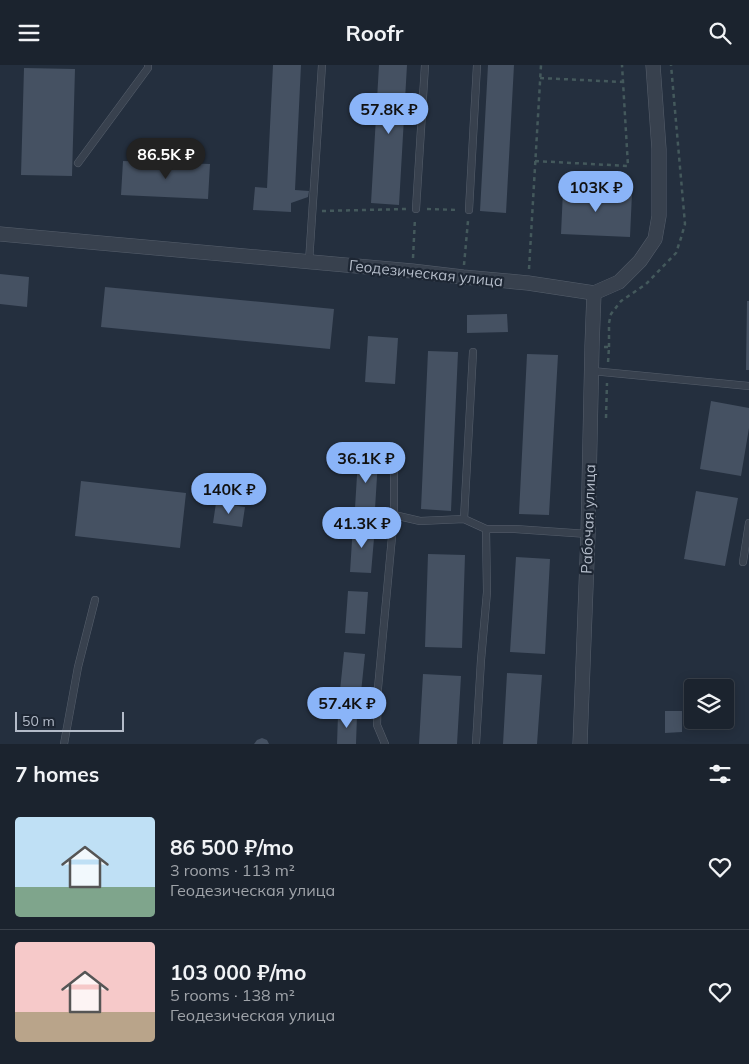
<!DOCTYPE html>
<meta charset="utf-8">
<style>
:root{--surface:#1b232e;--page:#282f3a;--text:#f1f3f6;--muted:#a0a4aa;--line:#39404a;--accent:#8ab4f8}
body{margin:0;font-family:Mulish,sans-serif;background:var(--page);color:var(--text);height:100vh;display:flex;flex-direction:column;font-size:19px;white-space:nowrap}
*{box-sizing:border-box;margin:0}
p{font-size:16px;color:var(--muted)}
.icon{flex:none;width:28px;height:28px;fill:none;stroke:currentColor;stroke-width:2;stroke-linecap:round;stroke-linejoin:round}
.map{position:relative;height:679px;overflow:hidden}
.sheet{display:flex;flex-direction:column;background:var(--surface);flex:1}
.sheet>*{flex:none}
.tools{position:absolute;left:684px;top:614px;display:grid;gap:10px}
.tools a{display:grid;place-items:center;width:50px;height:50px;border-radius:5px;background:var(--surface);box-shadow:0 2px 12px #0003,0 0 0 1px var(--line);font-size:25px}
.scale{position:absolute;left:15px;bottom:12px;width:109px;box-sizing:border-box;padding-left:5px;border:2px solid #b4bcc9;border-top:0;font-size:14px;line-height:18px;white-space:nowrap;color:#b4bcc9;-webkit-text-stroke:4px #1d2633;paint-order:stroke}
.price{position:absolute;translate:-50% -42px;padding:0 11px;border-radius:18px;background:var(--accent);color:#111;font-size:16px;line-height:32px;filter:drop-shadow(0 1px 2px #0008)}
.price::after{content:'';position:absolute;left:50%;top:30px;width:15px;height:11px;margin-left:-8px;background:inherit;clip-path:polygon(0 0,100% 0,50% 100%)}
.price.current{background:#222;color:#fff}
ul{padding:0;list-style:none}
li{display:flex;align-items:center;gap:15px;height:125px;padding:0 15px}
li+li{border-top:1px solid var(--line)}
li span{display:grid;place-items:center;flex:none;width:140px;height:100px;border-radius:5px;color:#555}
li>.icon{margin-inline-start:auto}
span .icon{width:60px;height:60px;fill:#fffc;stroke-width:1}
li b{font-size:21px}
h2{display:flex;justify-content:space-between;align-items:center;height:60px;padding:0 15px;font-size:21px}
header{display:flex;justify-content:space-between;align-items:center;height:65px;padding:0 15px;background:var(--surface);font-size:22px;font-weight:700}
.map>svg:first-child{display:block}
.building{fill:#455162}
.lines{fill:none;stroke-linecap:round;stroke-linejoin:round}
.service-casing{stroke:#565f6c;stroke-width:8}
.minor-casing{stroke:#565f6c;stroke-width:15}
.path{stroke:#44595c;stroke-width:2.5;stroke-dasharray:4 4;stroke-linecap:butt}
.service{stroke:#38414e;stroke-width:7}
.minor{stroke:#38414e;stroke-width:14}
.labels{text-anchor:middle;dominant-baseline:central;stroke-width:4.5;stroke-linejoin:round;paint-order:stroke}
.street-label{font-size:15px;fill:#b4bcc9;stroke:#1d2633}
</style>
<header><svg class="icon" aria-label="menu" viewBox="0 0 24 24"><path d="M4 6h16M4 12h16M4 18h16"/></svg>Roofr<svg class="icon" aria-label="search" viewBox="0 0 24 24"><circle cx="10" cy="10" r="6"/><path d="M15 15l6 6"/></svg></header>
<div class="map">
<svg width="749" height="679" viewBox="0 0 749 679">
<rect width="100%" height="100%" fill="#242f3e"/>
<path class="building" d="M273,0H301L295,125L309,126L308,132L291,138V147L253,145L255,122L267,123Z
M379,0H407L399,140L371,138Z
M488,0H514L506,148L480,146Z
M24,3L75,4L72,111L21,110Z
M123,96L210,99L208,134L121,130Z
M563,125L632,128L630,172L561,169Z
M0,209L29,212L27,242L0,239Z
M105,222L334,244L330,284L101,262Z
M747,236H749V305H746Z
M507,249L508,267L467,268V250Z
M368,271L398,273L395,319L365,317Z
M428,286L458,287L451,446L421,444Z
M527,289L558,290L549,450L519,449Z
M711,336L749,343V363L741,411L700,404Z
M358,394L378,395L375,444L355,443Z
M81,416L186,428L180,483L75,471Z
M696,426L738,433L725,501L684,494Z
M216,438L245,442L242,462L213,458Z
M353,460L375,462L371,508L350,507Z
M428,489L465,490L462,583L425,582Z
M516,492L550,494L545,589L510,587Z
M348,526L368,527L365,569L345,568Z
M344,587L365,589L360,637L339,635Z
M507,608L542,610L537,679H503Z
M423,609L461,611L457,679H419Z
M665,646H682V667L665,668Z
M338,650H357L356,679H337Z
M262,673L267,675L269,679H254L257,675Z"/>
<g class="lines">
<g class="service-casing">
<path id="service" d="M78,98L148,3V0
M416,144L425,0
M469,145L477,0
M309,197L322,0
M473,287L464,454L486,464L487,527L481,595L476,679
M592,306L749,321
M394,450L420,456L464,454
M486,464H515L588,469
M743,497L749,458
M64,679L78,602L95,535
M385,679L377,660L378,623L394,450V407"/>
</g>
<g class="minor-casing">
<path id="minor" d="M0,169L412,206L463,212L528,218L594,228L619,217L640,196L655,174L659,151V84L653,0
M580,679L588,469L592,281L594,228"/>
</g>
<path class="path" d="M540,13L623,17
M535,96L628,101L622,0
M427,144L459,145
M322,146L407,144
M413,193L415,153
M464,200L468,156
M529,204L541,0
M604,282H609L608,298
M609,282V258L611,249L621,236L646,219L676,188L681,173L685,159L671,0
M606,353L607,318"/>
<use href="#service" class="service"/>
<use href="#minor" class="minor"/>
</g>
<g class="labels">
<g class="street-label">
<text transform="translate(426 208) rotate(6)">Геодезическая улица</text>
<text transform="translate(588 454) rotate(-88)">Рабочая улица</text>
</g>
</g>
</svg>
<div class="tools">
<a><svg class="icon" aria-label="layers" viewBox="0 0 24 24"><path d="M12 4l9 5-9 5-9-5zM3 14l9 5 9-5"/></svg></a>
</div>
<div class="scale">50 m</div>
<b class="price" style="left:389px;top:70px">57.8K ₽</b>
<b class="price current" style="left:166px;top:115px">86.5K ₽</b>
<b class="price" style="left:596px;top:148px">103K ₽</b>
<b class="price" style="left:366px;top:419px">36.1K ₽</b>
<b class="price" style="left:229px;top:450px">140K ₽</b>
<b class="price" style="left:362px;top:484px">41.3K ₽</b>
<b class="price" style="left:347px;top:664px">57.4K ₽</b>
</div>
<section class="sheet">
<h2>7 homes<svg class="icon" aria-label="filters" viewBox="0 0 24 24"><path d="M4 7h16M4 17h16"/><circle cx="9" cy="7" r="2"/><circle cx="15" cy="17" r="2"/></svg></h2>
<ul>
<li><span style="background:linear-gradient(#bfe0f5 70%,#7fa58c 0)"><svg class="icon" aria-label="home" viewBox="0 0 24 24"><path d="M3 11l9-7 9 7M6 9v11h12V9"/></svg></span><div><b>86 500 ₽/mo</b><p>3 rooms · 113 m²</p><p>Геодезическая улица</p></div><svg class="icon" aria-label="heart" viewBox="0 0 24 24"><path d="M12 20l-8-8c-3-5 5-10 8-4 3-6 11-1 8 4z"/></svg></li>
<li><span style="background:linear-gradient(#f6c9c9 70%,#b9a48a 0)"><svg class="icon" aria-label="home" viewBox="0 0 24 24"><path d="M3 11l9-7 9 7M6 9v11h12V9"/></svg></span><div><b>103 000 ₽/mo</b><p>5 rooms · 138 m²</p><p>Геодезическая улица</p></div><svg class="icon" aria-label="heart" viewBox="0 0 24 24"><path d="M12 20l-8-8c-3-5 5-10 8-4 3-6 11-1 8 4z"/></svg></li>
</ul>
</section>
